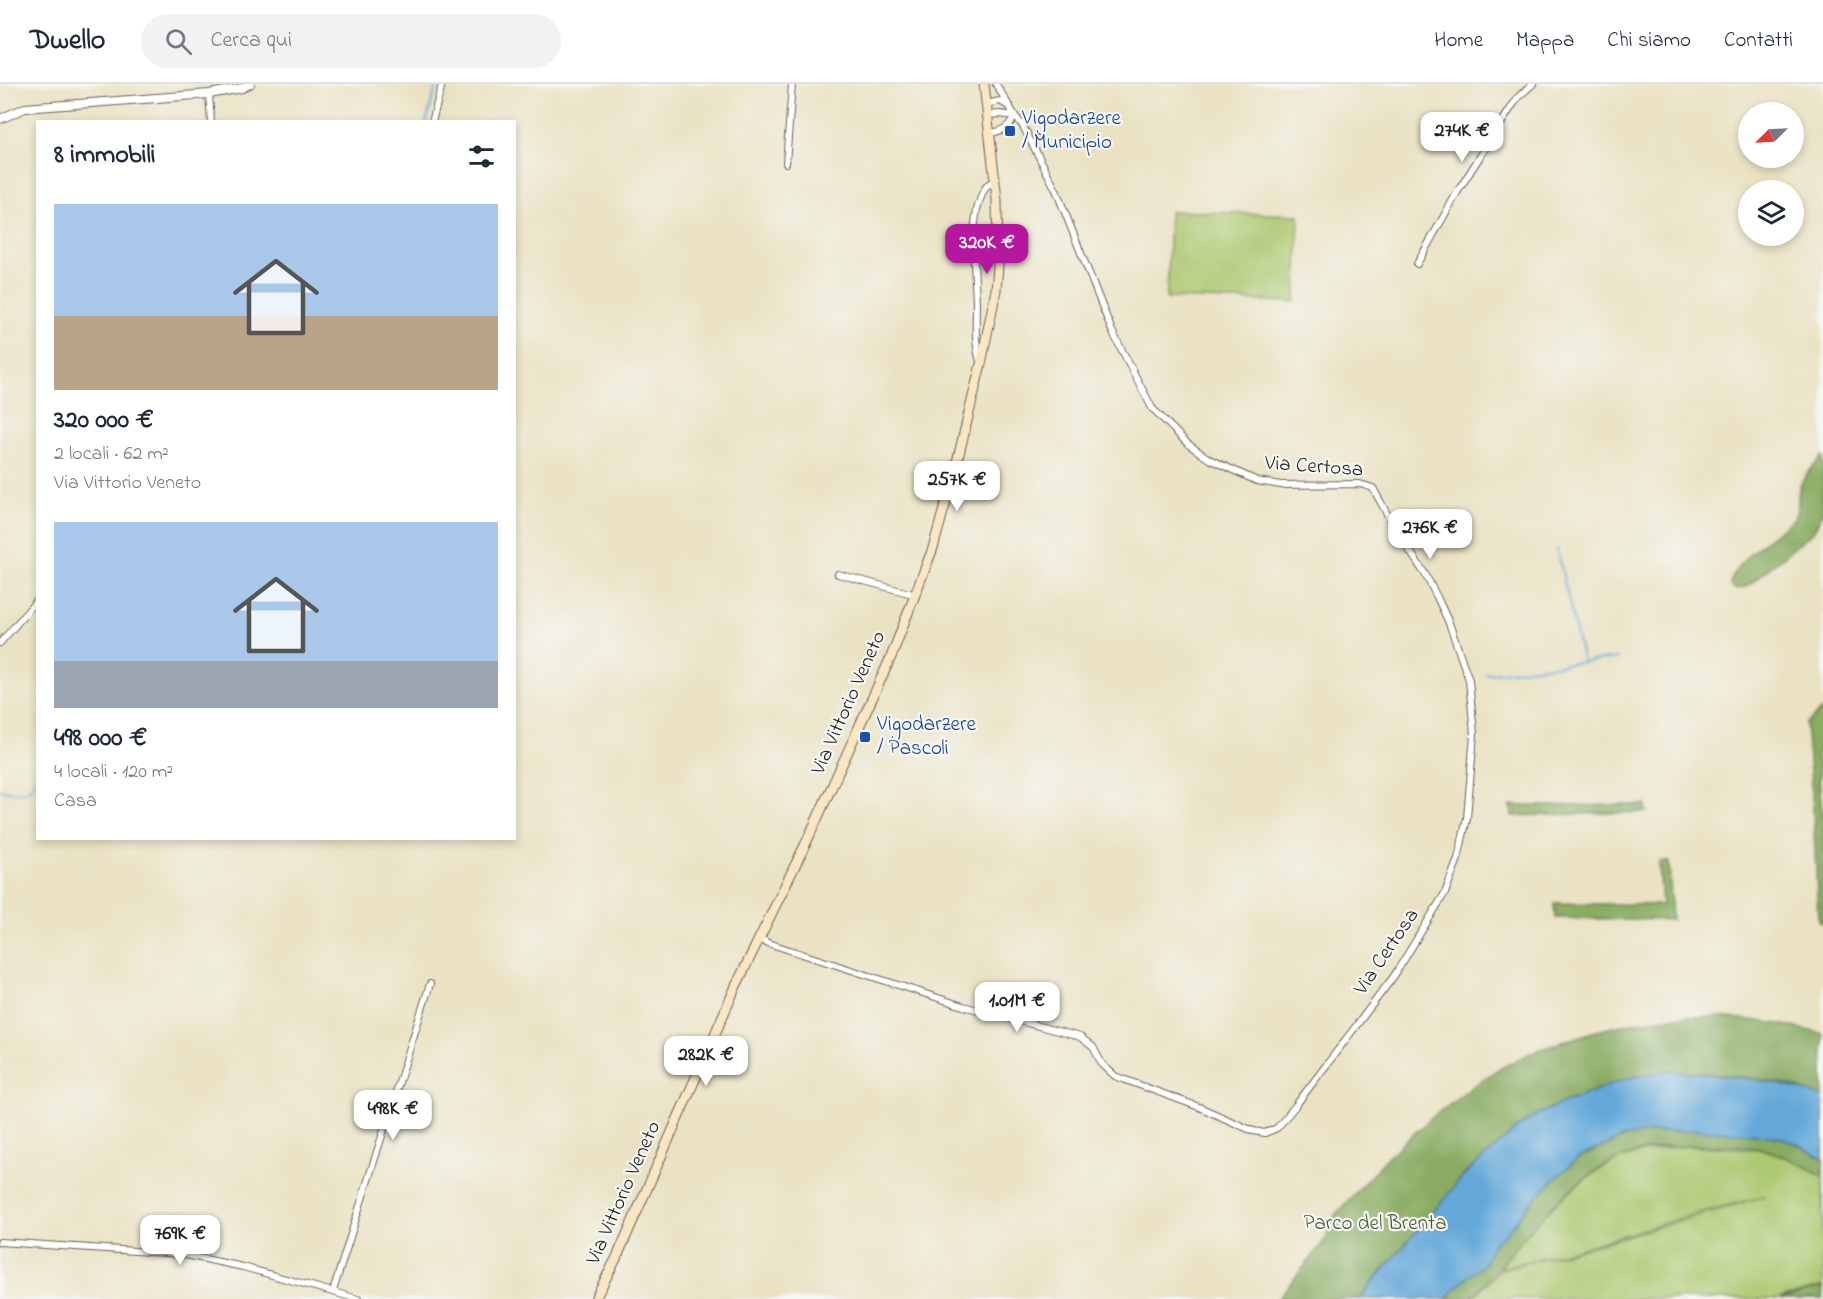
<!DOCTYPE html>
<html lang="it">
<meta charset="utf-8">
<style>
:root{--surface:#fff;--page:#f2f2f3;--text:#1f2937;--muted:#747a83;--line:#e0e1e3;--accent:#b5179e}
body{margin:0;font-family:"Indie Flower",sans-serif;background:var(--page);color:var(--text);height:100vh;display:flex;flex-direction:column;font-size:22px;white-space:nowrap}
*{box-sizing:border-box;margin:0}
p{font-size:20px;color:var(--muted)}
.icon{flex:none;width:33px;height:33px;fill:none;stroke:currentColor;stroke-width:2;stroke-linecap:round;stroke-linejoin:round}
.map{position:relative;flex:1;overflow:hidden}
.sheet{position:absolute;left:36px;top:36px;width:480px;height:720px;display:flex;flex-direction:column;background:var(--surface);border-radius:0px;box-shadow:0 3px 9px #0003}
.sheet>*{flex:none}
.needle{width:39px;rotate:246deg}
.tools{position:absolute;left:1738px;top:18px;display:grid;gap:12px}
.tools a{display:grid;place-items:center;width:66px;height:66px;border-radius:50%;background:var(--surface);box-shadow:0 3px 9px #0003;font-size:30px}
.price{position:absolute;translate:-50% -51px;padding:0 14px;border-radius:12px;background:#fff;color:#222;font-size:20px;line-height:39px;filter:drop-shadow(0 2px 3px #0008)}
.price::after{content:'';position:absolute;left:50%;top:36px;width:18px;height:14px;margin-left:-9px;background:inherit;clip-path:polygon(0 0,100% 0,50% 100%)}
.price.current{background:var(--accent);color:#fff}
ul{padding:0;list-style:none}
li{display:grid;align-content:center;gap:12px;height:318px;padding:0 18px}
li span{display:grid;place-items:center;height:186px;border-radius:0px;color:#555}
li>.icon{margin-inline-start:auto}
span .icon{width:108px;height:108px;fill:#fffc;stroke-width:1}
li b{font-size:26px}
h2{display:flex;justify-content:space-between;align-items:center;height:72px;padding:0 18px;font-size:26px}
header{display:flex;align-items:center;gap:36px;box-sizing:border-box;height:84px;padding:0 30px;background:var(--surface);border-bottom:2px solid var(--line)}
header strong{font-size:28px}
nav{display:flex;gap:33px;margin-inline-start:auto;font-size:21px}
.search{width:420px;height:54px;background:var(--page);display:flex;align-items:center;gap:15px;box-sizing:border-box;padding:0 21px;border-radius:33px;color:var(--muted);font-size:22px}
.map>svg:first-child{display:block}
.green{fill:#acc86f;stroke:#647246;stroke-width:1.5}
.forest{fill:#89ac62;stroke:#52643f;stroke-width:1.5}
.water{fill:#63a8d9;stroke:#40627a;stroke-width:1.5}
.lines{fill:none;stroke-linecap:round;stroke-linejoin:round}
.stream{stroke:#63a8d9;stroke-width:2}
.minor-casing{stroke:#646156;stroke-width:8}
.tertiary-casing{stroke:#646156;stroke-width:10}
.secondary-casing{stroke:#646156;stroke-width:11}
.minor{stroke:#fff;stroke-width:6}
.tertiary{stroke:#fff;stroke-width:8}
.secondary{stroke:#fbe6c4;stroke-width:9}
.transit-dot{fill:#1a4fb4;stroke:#f6f6f2;stroke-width:2}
.labels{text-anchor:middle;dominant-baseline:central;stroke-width:4.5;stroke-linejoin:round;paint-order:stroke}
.transit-label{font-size:21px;fill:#164399;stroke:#f6f6f2;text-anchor:start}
.street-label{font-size:21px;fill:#1c1c1c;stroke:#f6f6f2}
.park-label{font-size:21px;fill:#4e5839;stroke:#f6f6f2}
</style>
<header>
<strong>Dwello</strong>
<div class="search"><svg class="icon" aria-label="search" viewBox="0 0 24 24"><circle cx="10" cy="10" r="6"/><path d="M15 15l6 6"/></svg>Cerca qui</div>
<nav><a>Home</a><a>Mappa</a><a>Chi siamo</a><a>Contatti</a></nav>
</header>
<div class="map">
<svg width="1823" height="1215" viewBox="0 0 1823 1215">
<rect width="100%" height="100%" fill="#f6f6f2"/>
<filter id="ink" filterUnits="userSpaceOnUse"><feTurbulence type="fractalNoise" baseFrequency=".0167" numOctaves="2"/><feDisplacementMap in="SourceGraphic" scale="12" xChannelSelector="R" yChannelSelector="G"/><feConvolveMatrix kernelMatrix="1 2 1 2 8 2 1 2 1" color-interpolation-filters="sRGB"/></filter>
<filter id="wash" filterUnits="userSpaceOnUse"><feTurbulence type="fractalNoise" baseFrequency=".008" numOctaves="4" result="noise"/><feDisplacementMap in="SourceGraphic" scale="24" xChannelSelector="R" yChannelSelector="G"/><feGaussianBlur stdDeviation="1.35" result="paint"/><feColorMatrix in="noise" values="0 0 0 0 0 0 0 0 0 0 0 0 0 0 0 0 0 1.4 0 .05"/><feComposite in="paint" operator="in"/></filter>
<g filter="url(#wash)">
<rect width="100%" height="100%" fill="#eae2c3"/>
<path class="green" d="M1170,127L1299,131L1296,218L1167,214Z
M1689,1062L1762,1065L1790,1074L1823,1092V1202L1777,1215H1472L1500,1185L1578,1166L1765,1112L1698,1129L1577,1165L1500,1184C1523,1147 1579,1092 1620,1075C1641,1067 1666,1064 1689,1062Z"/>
<path class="forest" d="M1823,372V428L1813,448L1754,497L1745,503L1735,505L1730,501C1734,475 1775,452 1794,434C1800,424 1797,416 1799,405C1802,393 1815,381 1823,372Z
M1823,625V662L1819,664L1817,671L1823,739V839L1820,838L1818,832L1813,724L1806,640Z
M1646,721L1647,728L1512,732L1511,722Z
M1659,778H1669L1672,836L1555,834L1554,819L1662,821Z
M1677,933C1729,931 1773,937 1823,950V1013L1791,1002L1759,995L1718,990L1664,987L1625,995L1569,1016L1538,1030L1520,1042L1466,1089L1359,1215H1278L1326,1155L1335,1131L1388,1073L1436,1030L1465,1008L1497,986L1535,967L1596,947L1636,938Z
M1700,1046C1728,1048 1759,1046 1785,1055C1799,1060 1810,1069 1823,1075V1091C1803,1083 1785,1071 1764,1065C1746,1060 1724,1062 1705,1062C1677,1061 1645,1064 1619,1075C1556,1102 1516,1167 1470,1215H1446L1464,1196L1484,1180L1493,1160L1508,1147L1535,1114L1561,1089L1579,1074L1624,1053L1652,1048Z
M1823,1203V1215H1781Z"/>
<path class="water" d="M1664,987C1719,990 1771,995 1823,1013V1075L1797,1060L1782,1054L1756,1050L1700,1046L1652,1048L1624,1053L1579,1074L1561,1089L1535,1114L1508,1147L1493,1160L1484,1180L1464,1196L1446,1215H1359L1466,1089L1520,1042L1538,1030L1569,1016L1625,995Z"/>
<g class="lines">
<path class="stream" d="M426,38L437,0
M1557,466L1583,578
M1486,590L1618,574
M0,706C22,708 27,713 38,691"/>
</g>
</g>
<g filter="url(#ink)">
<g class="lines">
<g class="minor-casing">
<path id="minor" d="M209,10L211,38
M986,20L1000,17L1010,23
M988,31L1000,30L1014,32
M432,38L442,0
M990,49C1003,47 1008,44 1015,32
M786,79L792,0
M1417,180L1458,107L1518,13L1533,0
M981,280C974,261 976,239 976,219C975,189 971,156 977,126C980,115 984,99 996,96
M838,490L916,511
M0,559L38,515
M759,854L768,859L963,922L1080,953L1093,963L1102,980L1115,992L1199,1023L1253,1047L1265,1049L1277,1044L1296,1021L1394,892L1445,809L1458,775L1467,734L1474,650L1469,596L1449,539L1437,513L1425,490L1394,443L1373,404L1360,400L1281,401L1257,397L1209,375L1188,360L1152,324L1112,247L1056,106L1023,42L1015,32L996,0
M0,1158L181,1170L243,1183L358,1215
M333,1207L430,900"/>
</g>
<g class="tertiary-casing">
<path id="tertiary" d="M0,35L25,24L209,10L242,4L250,0"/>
</g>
<g class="secondary-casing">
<path id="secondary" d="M595,1215L617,1173L736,902L807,757L891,573L933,464L957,378L981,280L996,206L998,182L997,116L984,0"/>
</g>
<use href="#minor" class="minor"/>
<use href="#tertiary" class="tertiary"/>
<use href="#secondary" class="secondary"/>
</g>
</g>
<g class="transit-dot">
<rect x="1004" y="41" width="12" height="12" rx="3"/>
<rect x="859" y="647" width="12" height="12" rx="3"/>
</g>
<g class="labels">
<g class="transit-label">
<text x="1022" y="35">Vigodarzere<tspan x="1022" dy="24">/ Municipio</tspan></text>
<text x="877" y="641">Vigodarzere<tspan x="877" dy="24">/ Pascoli</tspan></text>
</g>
<g class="street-label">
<text transform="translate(1314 383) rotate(4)">Via Certosa</text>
<text transform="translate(849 619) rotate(-66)">Via Vittorio Veneto</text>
<text transform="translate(1387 868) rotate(-56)">Via Certosa</text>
<text transform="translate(624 1109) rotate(-66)">Via Vittorio Veneto</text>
</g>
<g class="park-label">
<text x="1375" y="1140">Parco del Brenta</text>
</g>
</g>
</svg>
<div class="tools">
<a><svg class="needle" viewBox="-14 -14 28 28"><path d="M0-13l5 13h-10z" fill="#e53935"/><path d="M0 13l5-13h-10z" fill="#747a83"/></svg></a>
<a><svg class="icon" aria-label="layers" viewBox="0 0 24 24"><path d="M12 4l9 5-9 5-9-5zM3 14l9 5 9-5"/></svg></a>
</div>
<b class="price" style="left:1462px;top:79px">274K €</b>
<b class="price current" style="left:987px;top:191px">320K €</b>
<b class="price" style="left:957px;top:428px">257K €</b>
<b class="price" style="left:1430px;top:476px">276K €</b>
<b class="price" style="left:1017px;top:949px">1.01M €</b>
<b class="price" style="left:706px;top:1003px">282K €</b>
<b class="price" style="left:393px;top:1057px">498K €</b>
<b class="price" style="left:180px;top:1182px">769K €</b>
<section class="sheet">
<h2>8 immobili<svg class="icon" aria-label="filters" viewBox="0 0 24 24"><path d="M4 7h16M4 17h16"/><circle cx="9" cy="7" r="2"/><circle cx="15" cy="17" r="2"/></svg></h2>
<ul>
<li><span style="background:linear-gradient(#a9c7e8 60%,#b9a48a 0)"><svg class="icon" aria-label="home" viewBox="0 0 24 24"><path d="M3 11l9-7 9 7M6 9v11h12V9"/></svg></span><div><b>320 000 €</b><p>2 locali · 62 m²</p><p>Via Vittorio Veneto</p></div></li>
<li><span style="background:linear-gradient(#a9c7e8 75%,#9aa5b1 0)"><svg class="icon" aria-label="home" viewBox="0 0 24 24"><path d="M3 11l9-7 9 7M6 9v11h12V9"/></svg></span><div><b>498 000 €</b><p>4 locali · 120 m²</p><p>Casa</p></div></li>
</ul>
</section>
</div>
